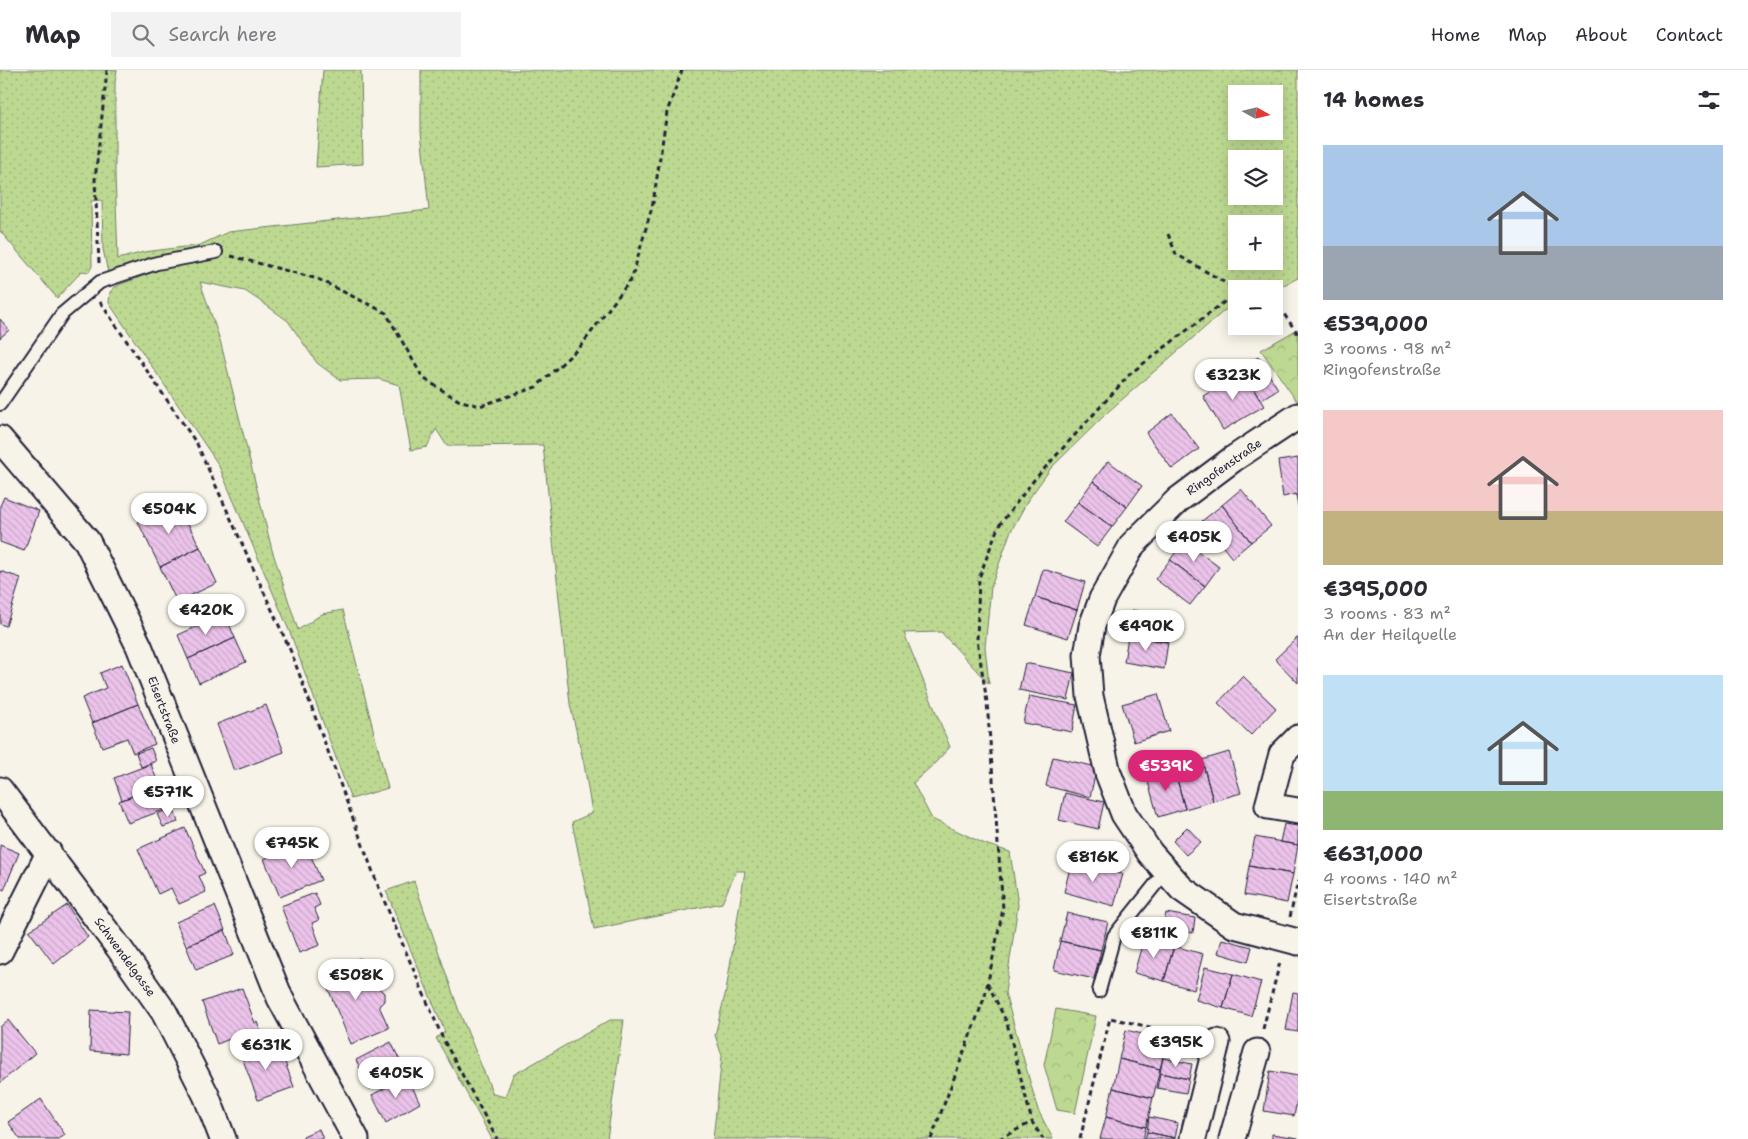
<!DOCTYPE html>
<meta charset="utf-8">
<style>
:root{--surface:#fff;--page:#f2f2f3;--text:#2b2b33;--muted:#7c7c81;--line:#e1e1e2;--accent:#db2777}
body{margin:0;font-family:"Shantell Sans",sans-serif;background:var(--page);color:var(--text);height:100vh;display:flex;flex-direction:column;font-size:19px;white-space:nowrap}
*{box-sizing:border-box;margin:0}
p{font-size:16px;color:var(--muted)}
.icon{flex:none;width:28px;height:28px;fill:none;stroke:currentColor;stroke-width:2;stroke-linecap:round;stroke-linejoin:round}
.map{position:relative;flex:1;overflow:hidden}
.drawer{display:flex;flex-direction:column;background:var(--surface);width:450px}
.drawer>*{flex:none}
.needle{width:32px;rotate:98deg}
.controls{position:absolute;left:1228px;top:15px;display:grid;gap:10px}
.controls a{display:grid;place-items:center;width:55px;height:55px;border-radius:0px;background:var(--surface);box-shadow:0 2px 12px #0003;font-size:25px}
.price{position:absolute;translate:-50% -42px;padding:0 11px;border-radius:18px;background:#fff;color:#222;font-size:16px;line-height:32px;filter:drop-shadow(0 1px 2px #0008)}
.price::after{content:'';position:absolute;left:50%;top:30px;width:15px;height:11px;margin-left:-8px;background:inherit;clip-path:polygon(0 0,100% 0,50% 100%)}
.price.selected{background:var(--accent);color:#fff}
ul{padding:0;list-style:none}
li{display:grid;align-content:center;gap:10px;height:265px;padding:0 25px}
li span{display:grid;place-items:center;height:155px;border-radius:0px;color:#555}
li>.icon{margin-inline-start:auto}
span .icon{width:90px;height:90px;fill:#fffc;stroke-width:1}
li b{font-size:21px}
h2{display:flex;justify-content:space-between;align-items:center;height:60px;padding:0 25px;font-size:21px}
header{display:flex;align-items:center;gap:30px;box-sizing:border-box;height:70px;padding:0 25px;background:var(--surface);border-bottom:1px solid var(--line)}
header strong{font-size:24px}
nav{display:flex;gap:28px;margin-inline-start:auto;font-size:18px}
.search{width:350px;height:45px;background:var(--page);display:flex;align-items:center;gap:12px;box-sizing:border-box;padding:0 18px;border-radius:0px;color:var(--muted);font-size:19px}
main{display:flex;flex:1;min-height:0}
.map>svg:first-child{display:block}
.grass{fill:url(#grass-dots);stroke:#707e66;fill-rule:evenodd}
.park{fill:url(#park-crowns);stroke:#707e66}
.building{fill:url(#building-back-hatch);stroke:#22223b}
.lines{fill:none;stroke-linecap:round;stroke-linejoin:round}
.lane-casing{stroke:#22223b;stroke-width:16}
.street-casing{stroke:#22223b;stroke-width:29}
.path{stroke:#22223b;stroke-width:3;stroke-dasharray:5 4;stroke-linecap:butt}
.lane{stroke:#f7f3e8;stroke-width:12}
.street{stroke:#f7f3e8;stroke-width:25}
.labels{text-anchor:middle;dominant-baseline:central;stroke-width:4.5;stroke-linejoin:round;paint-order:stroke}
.street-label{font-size:12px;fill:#22223b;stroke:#f7f3e8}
</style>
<header>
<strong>Map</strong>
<div class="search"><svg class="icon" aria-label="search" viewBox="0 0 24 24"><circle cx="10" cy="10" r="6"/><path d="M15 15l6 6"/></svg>Search here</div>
<nav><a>Home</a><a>Map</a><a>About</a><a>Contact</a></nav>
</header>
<main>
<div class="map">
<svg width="1298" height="1069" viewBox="0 0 1298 1069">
<defs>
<pattern id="grass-dots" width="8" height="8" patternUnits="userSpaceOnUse" patternTransform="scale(1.25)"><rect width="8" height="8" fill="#bdd991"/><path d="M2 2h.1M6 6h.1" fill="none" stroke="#a2ba7e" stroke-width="1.8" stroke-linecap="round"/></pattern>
<pattern id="park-crowns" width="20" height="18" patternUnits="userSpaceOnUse" patternTransform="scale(1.25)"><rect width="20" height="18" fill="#bdd991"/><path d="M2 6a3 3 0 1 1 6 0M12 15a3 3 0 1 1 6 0" fill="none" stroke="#a2ba7e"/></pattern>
<pattern id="building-back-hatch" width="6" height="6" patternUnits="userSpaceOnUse" patternTransform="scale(1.25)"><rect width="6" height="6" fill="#ecc3ea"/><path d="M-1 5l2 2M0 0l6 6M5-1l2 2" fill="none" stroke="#caa7ca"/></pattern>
</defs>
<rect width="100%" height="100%" fill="#f7f3e8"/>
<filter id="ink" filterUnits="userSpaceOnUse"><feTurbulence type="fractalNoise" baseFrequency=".02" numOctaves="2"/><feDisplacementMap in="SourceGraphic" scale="10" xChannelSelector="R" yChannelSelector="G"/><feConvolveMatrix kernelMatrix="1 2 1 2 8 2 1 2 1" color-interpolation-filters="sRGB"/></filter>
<g filter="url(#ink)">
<path class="grass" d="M0,0H117L115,12V104L118,189L144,182L200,175L228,162L429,140L421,62V0H1298V208L1274,220L1236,219V236L1225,240L1110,340L1051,398L1028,430L1010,463L991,517L985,577L989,614L941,562L904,563L950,677L935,693L913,713L932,749L985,774L1010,782L1018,835L1005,923L1038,1040L1053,1069H713L722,986L715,965L726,921L745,801H736L722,833L594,859L572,752L592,743L584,694L570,634L543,375L447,376L436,359L427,377L411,380L399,315L379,309L340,310L317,293L288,251L266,235L245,221L200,212L220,270L272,480L298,560L322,544L343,540L388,718L351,729L291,565L218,394L109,233L110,222L116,216L172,195L197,193L199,182L108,203L103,179L102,130L91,131L92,196L89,202L82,201L57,228L0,161ZM1236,24H1274V61H1236ZM1236,89H1274V126H1236ZM1236,154H1274V191H1236Z
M323,0H361L363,94L316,97Z
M414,811L459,941L493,1024L505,1027L513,1005L610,950H624L607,1069H492L436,968L445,962L386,821Z"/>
<path class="park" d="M1298,259V333L1261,280Z
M1056,939L1096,946L1075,1043L1057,1040L1044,995Z"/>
<path class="building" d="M0,249L9,260L0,268Z
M1258,287L1278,319L1260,330L1241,298Z
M1243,302L1264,336L1223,360L1203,326Z
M1172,343L1199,379L1172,399L1146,363Z
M1298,388V436L1296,424L1283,427L1278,391Z
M1108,391L1142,416L1127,437L1093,411Z
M1093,411L1127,437L1112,457L1078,432Z
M1241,419L1271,456L1251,472L1222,435Z
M4,427L39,441L24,481L0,472V436Z
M177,432L200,477L160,497L138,452Z
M1078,432L1112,457L1097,477L1063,452Z
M1222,435L1251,472L1232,488L1202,451Z
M1184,471L1219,497L1205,516L1170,490Z
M200,477L217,513L177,532L160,497Z
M1170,490L1205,516L1190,535L1155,509Z
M1043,499L1085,512L1077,540L1035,527Z
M0,501L21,508L6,556L0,554Z
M1035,527L1077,540L1068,568L1026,555Z
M1132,540L1172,546L1168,572L1128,566Z
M225,544L235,568L188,589L178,565Z
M1128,566L1168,572L1164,599L1124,592Z
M235,568L246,592L199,613L188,589Z
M1297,568H1298V613L1275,589Z
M1025,593L1074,603L1068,630L1019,620Z
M122,594L138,634L92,653L82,628L106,618L100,603Z
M1243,606L1276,638L1251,665L1218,633Z
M1158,624L1169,661L1134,672L1122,634Z
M1029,626L1077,635L1072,662L1023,653Z
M138,634L155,674L133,683L127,668L102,677L92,653Z
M266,635L284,682L234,701L217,654Z
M151,678L156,691L141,697L136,683Z
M1229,682L1241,723L1213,731L1202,690Z
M1053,687L1097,697L1090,727L1046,716Z
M1202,690L1213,731L1185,739L1174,698Z
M151,694L159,716L122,730L114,708Z
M1174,698L1185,739L1158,747L1146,705Z
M157,717L166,739L128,753L119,731Z
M1065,723L1104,732L1098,759L1059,750Z
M173,738L178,752L163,757L157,744Z
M1284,754L1298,756V775L1280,772Z
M1187,757L1201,772L1186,785L1173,771Z
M185,758L205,803L199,806L206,822L179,834L171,818L158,824L138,779Z
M1255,767L1298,775L1293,804L1249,796Z
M305,772L321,810L280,827L264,789Z
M0,775L19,783L4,820L0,818Z
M1072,790L1123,804L1114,836L1064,822Z
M1249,796L1293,804L1287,833L1244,825Z
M315,823L320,835L314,838L319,850L312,853L320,875L299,883L281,836Z
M67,835L88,867L54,894L29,861Z
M215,836L225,860L186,876L176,852Z
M1067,843L1108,852L1101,880L1060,871Z
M1166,843L1195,848L1193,863L1163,857Z
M225,860L234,885L196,900L186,876Z
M1144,868L1174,876L1164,911L1134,903Z
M1222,869L1252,877L1248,892L1218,883Z
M1060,871L1101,880L1094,909L1054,900Z
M1174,876L1203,884L1194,920L1164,911Z
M360,888L371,917H378L384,923V931L379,936L389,958L351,974L322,904Z
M1205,897L1233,904L1223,938L1196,930Z
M1233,904L1261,912L1251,946L1223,938Z
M242,918L255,953L257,952L265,973L240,982L235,967L217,974L202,932Z
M1293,922L1298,923V962L1286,960Z
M91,940L128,942L126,984L90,981Z
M8,950L35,983L0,1013V957Z
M1126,960L1167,970L1160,999L1119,989Z
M268,972L274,987L282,984L294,1017L258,1030L240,982Z
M391,972L404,999L370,1019L356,990Z
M1163,988L1192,994L1189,1009L1160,1003Z
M1119,989L1160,999L1153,1028L1113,1018Z
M1270,1001L1298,1006V1026L1294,1046L1264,1041Z
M1160,1003L1189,1009L1186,1023L1157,1018Z
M407,1006L420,1033L386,1053L372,1025Z
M1113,1018L1153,1028L1146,1057L1106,1047Z
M41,1029L65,1065L59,1069H20L8,1052Z
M1106,1047L1146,1057L1143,1069H1100Z
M1149,1047L1178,1053L1175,1068L1147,1062Z
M319,1059L323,1069H304L303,1066Z
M1147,1062L1175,1068V1069H1145Z
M1272,1064L1298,1068V1069H1272Z"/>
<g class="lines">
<g class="lane-casing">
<path id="lane" d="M0,334L62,244L100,212L157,193L216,182
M1099,921L1114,866L1166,801"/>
</g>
<g class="street-casing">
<path id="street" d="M1298,346L1233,389L1178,430L1133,474L1102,529L1092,556L1087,585L1090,626L1108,703L1124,744L1150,783L1182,819L1234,855L1298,872
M0,369L87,471L139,576L280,928L356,1069
M1298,668L1282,684L1268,736L1298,741
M0,720L119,878L164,942L206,1025L223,1069
M0,881L49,783
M1193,1068L1217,972
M1232,1069L1257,982"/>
</g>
<path class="path" d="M1168,164L1176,184L1236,219
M231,186L318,209L386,243L423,308L458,330L480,336L536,317L580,277L632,208L653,133L667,42L682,0
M99,193L95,110L107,0
M1242,219L1247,215L1261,219
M1274,230L1298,264
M100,232L197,374L291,582L380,821L443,969L497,1069
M1290,847L1298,811
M988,914L1007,953L1032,1052L1043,1069
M1263,959L1280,892
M931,1069L985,926L1003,839L987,632L977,570L979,508L998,457L1034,410L1131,303L1236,223
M999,1069L1032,1052
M1080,1069L1110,948L1194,967"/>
<use href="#lane" class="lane"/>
<use href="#street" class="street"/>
</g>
</g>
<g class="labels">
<g class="street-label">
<text transform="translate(1224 397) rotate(-35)">Ringofenstraße</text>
<text transform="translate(164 640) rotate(69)">Eisertstraße</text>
<text transform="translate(125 887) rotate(54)">Schwendelgasse</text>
</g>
</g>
</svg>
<div class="controls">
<a><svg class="needle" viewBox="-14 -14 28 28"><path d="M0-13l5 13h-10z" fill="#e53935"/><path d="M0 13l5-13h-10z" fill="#7c7c81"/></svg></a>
<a><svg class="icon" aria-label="layers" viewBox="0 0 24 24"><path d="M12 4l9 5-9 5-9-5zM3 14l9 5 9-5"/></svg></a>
<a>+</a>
<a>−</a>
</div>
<b class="price" style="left:1233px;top:331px">€323K</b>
<b class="price" style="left:169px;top:465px">€504K</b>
<b class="price" style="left:1194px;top:493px">€405K</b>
<b class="price" style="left:206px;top:566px">€420K</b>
<b class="price" style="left:1146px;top:582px">€490K</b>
<b class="price selected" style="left:1166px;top:722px">€539K</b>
<b class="price" style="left:168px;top:748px">€571K</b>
<b class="price" style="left:292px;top:799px">€745K</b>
<b class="price" style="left:1093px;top:813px">€816K</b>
<b class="price" style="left:1154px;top:889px">€811K</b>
<b class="price" style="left:356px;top:931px">€508K</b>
<b class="price" style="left:1176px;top:998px">€395K</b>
<b class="price" style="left:266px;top:1001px">€631K</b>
<b class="price" style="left:396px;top:1029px">€405K</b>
</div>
<section class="drawer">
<h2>14 homes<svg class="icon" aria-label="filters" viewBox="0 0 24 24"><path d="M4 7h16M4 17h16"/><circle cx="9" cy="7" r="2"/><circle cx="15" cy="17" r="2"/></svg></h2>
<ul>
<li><span style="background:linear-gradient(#a9c7e8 65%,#9aa5b1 0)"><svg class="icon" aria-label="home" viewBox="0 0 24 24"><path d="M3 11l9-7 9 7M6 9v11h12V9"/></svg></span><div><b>€539,000</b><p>3 rooms · 98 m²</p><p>Ringofenstraße</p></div></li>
<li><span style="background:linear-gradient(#f6c9c9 65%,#c2b280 0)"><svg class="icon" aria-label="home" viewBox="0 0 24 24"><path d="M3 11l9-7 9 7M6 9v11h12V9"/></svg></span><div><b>€395,000</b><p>3 rooms · 83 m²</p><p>An der Heilquelle</p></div></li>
<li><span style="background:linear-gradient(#bfe0f5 75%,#8fb573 0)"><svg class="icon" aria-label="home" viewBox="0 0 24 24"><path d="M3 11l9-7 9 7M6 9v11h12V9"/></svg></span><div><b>€631,000</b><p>4 rooms · 140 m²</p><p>Eisertstraße</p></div></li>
</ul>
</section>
</main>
